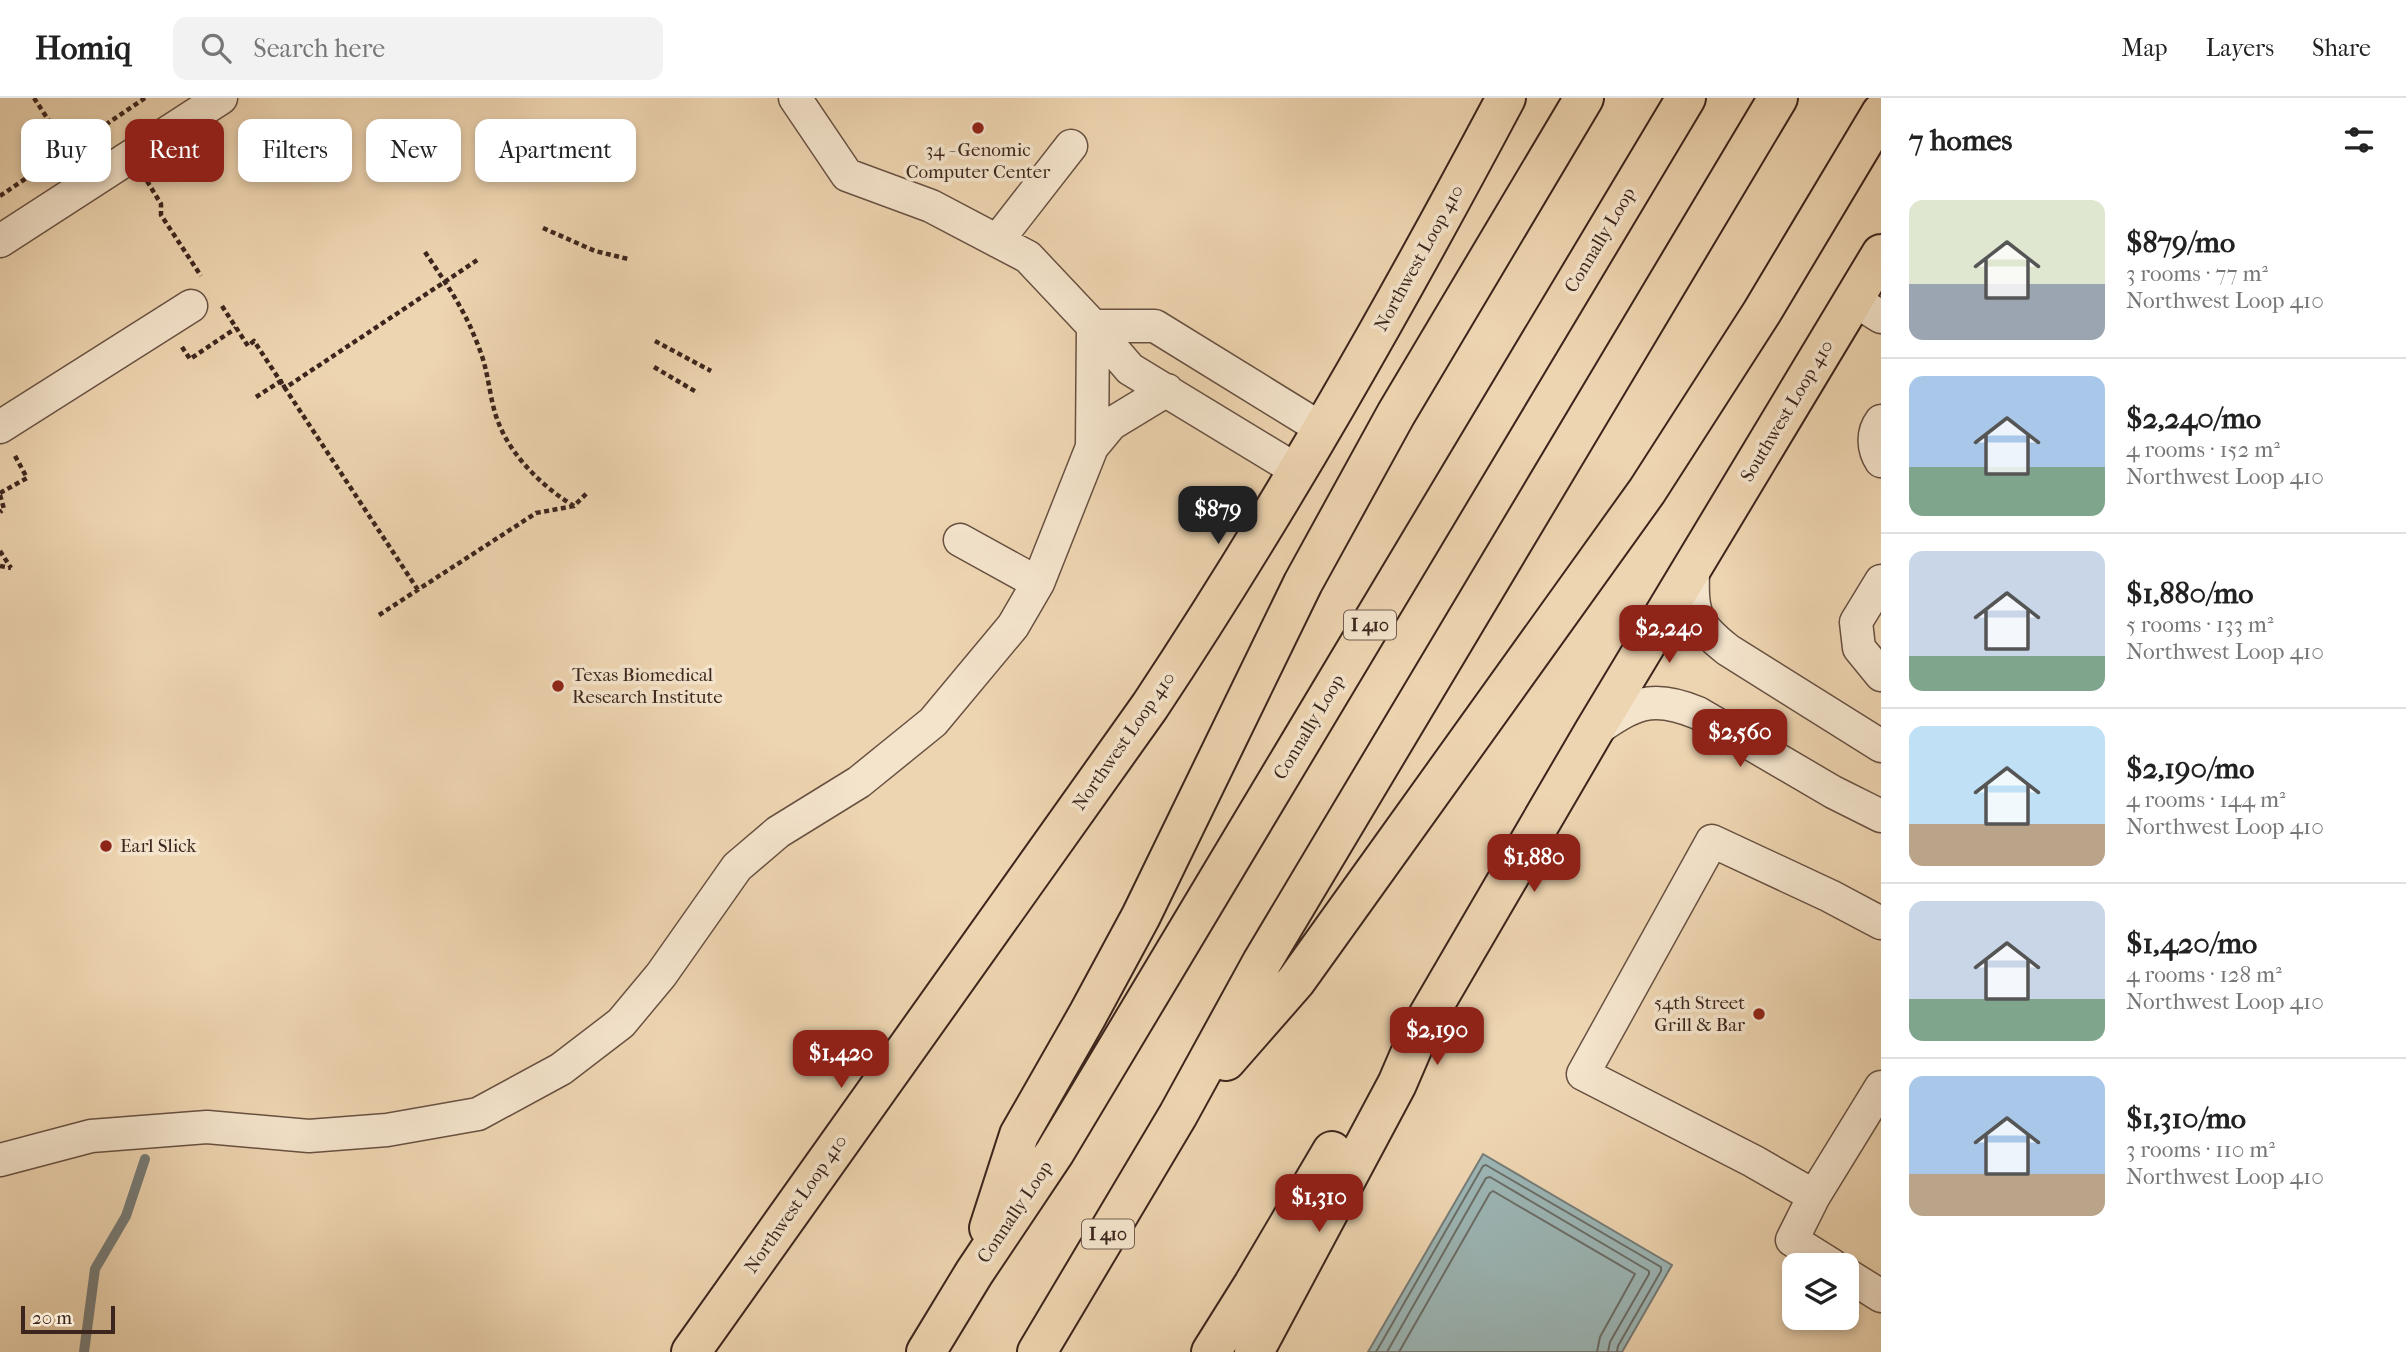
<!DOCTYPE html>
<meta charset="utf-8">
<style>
:root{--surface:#fff;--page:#f2f2f2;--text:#222;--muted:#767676;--line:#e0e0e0;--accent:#8f2418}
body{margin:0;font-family:"IM FELL French Canon",serif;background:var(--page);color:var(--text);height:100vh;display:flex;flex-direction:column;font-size:26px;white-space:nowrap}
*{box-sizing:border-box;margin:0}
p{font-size:23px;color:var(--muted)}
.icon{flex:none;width:38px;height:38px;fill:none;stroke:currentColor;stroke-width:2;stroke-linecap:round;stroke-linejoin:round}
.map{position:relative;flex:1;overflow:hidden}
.sheet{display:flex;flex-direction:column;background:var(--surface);width:525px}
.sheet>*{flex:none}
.banner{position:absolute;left:21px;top:21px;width:665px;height:63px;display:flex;gap:14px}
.buttons{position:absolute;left:1782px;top:1155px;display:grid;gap:14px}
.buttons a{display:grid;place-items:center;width:77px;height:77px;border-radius:14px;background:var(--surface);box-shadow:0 4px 10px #0003;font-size:35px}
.scale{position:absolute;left:21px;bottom:18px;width:94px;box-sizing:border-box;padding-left:7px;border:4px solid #3c251d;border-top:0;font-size:19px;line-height:24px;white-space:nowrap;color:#3c251d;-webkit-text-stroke:5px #f4e4cc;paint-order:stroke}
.price{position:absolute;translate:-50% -60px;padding:0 16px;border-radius:14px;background:var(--accent);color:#fff;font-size:23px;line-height:46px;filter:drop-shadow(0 2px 4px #0008)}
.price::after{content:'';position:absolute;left:50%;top:42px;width:21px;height:16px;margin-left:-10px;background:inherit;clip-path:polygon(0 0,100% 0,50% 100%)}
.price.on{background:#222;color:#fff}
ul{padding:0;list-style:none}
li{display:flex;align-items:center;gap:21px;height:175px;padding:0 28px}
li+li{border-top:2px solid var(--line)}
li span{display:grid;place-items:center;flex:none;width:196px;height:140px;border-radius:14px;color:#555}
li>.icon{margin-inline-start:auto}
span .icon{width:84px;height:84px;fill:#fffc;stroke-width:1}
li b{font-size:30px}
h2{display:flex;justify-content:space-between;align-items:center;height:84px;padding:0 28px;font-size:30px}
.pill{padding:0 24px;border-radius:14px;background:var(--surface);box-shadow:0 4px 10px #0003;font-size:24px;line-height:63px}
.pill.on{background:var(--accent);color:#fff}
header{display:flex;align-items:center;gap:42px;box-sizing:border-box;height:98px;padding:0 35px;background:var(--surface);border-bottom:2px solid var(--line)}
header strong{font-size:33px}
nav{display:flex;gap:38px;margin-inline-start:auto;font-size:24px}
.search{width:490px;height:63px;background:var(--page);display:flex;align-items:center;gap:18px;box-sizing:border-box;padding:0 24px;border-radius:14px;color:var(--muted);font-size:26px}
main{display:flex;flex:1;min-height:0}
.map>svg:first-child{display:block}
.water{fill:#9cb6b5;stroke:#767c78;stroke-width:2}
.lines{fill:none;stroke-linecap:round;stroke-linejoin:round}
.shore{stroke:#6c6e69;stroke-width:2}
.stream{stroke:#767c78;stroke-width:10}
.minor-casing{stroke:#685142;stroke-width:35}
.major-casing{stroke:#3c251d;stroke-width:42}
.highway-casing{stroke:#3c251d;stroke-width:42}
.path{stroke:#3c251d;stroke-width:4.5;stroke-dasharray:5 3.5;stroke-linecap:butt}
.minor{stroke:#f4e4cc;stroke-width:32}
.major{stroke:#eed5b1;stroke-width:38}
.highway{stroke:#eed5b1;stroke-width:38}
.poi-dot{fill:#8f2418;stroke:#f4e4cc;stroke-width:2.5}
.labels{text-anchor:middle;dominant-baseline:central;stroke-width:7;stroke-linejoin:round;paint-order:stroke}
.shield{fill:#f4e4cc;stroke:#735e52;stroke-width:2}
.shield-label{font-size:18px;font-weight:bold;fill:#3c251d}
.poi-label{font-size:19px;fill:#3c251d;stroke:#f4e4cc;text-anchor:start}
.street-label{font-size:19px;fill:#3c251d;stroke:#f4e4cc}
</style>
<header>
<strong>Homiq</strong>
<div class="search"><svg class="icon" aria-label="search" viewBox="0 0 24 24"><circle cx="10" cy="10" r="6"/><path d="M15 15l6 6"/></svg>Search here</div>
<nav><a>Map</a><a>Layers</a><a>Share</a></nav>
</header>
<main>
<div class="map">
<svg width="1881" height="1254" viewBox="0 0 1881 1254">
<rect width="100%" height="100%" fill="#eed5b1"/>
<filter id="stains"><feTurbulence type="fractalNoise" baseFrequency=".00286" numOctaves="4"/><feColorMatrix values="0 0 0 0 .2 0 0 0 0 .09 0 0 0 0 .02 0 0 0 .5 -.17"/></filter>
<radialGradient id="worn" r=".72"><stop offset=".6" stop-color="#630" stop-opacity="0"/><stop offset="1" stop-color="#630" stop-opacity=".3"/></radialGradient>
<path class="water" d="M1483,1056L1672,1167L1622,1254H1368Z"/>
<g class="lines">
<path class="shore" d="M1376,1254L1483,1068L1486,1067L1661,1169V1173L1618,1248L1617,1254
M1387,1254L1486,1080L1490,1079L1649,1173V1176L1610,1244L1608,1254
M1399,1254L1490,1095L1493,1093L1635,1176L1600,1239L1597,1254"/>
<path class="stream" d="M84,1254L95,1171L126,1118L145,1061"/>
<g class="minor-casing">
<path id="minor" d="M0,143L221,0
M997,143L1071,48
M1854,202L1881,219
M1881,323C1872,335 1873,351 1881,363
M0,329L191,208
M1092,349L1111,326L1167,292
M1298,373L1130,271L1093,228H1155L1322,331
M960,442L1038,485
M1693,470C1692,513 1692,524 1728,552L1881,648
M1881,483L1856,524L1859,550L1881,577
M1594,633C1633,606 1651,595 1698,615L1833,694L1881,718
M0,1062L91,1038L207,1029L309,1038L387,1032L478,1016L561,971L621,925L661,877L737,769L778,734L859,684L933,624L1013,528L1038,485L1092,349L1093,228L1028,159L931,108L847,77L795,0
M1814,1098L1881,989
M1832,1167L1792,1142L1814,1098L1753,1063L1583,976L1712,743L1830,798L1881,825
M1846,1176L1881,1198"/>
</g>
<g class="major-casing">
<path id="major" d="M691,1254L1150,608C1280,412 1396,207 1506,0
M1211,1254L1253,1187L1332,1053
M1254,1254L1397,986L1422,928L1594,633L1881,156"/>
</g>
<g class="highway-casing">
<path id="highway" d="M1226,963L1296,883L1647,393L1762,214L1881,15
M989,1130L1019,1037L1087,918L1141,818L1303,485L1396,316L1584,0
M926,1254L974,1175L1055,1054L1686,0
M1037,1254L1178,1017L1262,864L1778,0"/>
</g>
<path class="path" d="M34,0L74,61
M147,83L161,106V117L201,178
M0,98L145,0
M543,130L595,153L628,161
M425,154C441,178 458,202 470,228C476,242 483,258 486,273C490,290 492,310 499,326C512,359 544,390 574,408
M222,208L248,248L254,243L418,492
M655,243L711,273
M182,249L190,261L236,230
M654,269L698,295
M256,299L281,283L285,290L479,161
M0,395L27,380L14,356
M0,397L4,411L0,414
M0,453L11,470
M0,468L11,470
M379,517L536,415L574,408L587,395"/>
<use href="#minor" class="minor"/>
<use href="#major" class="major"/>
<use href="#highway" class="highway"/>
</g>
<g class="poi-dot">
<circle cx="978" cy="30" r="7"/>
<circle cx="558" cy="588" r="7"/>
<circle cx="106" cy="748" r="7"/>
<circle cx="1759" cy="916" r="7"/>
</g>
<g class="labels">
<g class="shield">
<rect x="1344" y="512.5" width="52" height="29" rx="5"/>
<rect x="1082" y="1121.5" width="52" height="29" rx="5"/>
</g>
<g class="shield-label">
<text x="1370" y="527">I 410</text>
<text x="1108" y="1136">I 410</text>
</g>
<g class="poi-label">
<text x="978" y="52" text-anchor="middle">34 - Genomic<tspan x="978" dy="22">Computer Center</tspan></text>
<text x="572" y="577">Texas Biomedical<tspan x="572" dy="22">Research Institute</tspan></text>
<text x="120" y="748">Earl Slick</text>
<text x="1745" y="905" text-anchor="end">54th Street<tspan x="1745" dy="22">Grill &amp; Bar</tspan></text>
</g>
<g class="street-label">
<text transform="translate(1600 142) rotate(-59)">Connally Loop</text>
<text transform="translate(1419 160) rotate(-61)">Northwest Loop 410</text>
<text transform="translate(1787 313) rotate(-59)">Southwest Loop 410</text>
<text transform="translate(1309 629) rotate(-59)">Connally Loop</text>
<text transform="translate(1124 643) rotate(-55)">Northwest Loop 410</text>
<text transform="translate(796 1106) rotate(-55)">Northwest Loop 410</text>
<text transform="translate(1015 1114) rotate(-56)">Connally Loop</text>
</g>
</g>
<rect width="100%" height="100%" filter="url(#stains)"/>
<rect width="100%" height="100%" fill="url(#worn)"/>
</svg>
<div class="buttons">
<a><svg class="icon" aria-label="layers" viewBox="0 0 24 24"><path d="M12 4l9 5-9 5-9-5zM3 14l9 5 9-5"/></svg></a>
</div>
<div class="scale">20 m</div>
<b class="price on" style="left:1218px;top:448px">$879</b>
<b class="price" style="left:1669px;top:567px">$2,240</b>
<b class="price" style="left:1740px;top:671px">$2,560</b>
<b class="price" style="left:1534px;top:796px">$1,880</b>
<b class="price" style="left:1437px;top:969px">$2,190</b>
<b class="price" style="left:841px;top:992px">$1,420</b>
<b class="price" style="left:1319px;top:1136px">$1,310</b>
<div class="banner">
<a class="pill">Buy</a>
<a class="pill on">Rent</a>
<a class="pill">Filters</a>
<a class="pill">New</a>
<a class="pill">Apartment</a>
</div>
</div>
<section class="sheet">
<h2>7 homes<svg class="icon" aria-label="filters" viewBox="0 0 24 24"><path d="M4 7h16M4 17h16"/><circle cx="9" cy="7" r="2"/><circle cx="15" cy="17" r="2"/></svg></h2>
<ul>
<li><span style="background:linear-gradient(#dfe7d0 60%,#9aa5b1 0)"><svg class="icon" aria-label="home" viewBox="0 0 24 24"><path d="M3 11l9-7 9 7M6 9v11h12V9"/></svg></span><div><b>$879/mo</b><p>3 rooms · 77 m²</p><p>Northwest Loop 410</p></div></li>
<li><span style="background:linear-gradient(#a9c7e8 65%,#7fa58c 0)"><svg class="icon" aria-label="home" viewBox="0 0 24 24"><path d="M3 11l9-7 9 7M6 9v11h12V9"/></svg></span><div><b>$2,240/mo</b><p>4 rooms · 152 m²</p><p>Northwest Loop 410</p></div></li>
<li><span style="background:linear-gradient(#c9d6e8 75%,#7fa58c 0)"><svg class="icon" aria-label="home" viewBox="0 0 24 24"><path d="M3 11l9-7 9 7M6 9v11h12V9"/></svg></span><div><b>$1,880/mo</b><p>5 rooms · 133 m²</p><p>Northwest Loop 410</p></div></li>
<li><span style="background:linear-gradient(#bfe0f5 70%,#b9a48a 0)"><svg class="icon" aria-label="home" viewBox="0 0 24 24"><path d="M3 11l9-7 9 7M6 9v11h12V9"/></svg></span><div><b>$2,190/mo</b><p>4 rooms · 144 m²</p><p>Northwest Loop 410</p></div></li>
<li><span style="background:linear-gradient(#c9d6e8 70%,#7fa58c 0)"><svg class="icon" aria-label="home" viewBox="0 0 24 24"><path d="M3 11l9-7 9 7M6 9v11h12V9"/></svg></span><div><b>$1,420/mo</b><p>4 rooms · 128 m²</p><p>Northwest Loop 410</p></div></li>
<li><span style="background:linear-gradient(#a9c7e8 70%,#b9a48a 0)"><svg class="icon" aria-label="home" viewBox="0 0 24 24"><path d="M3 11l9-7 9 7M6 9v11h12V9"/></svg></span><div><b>$1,310/mo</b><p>3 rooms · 110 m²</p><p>Northwest Loop 410</p></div></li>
</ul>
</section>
</main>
